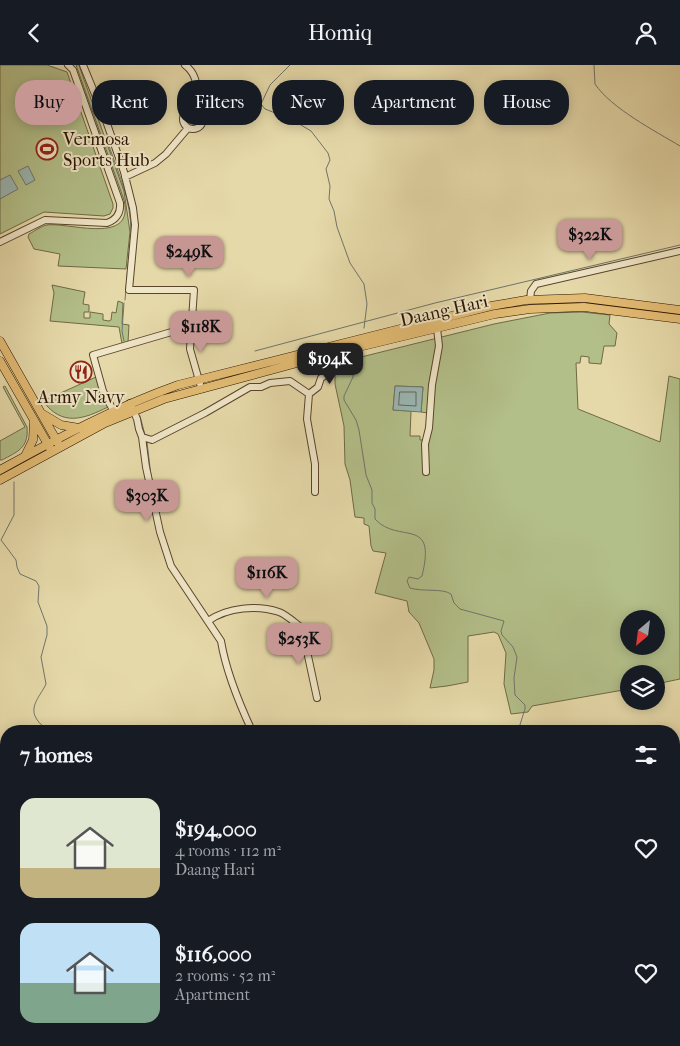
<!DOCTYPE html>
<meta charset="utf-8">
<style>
:root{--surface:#171b24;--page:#242831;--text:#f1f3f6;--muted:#9ea1a6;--accent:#c59692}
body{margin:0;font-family:"IM FELL French Canon",serif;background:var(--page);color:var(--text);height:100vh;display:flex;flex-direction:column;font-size:19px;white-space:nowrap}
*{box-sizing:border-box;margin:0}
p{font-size:16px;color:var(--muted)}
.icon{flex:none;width:28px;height:28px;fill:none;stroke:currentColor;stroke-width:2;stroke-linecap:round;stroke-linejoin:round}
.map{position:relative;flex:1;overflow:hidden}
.sheet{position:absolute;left:0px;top:660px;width:680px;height:321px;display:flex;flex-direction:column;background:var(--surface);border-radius:20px 20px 0 0;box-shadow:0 2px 12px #0003}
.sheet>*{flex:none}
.hud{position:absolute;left:15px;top:15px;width:650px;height:45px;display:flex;gap:10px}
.needle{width:32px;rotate:208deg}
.tools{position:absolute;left:620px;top:545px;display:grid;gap:10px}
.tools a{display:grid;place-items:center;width:45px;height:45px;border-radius:50%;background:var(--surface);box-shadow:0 2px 12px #0003;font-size:25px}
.price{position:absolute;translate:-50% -42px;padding:0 11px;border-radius:10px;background:var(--accent);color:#111;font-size:16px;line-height:32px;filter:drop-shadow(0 1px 2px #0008)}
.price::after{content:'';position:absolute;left:50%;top:30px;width:15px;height:11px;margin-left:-8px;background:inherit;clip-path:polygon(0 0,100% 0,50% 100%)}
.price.selected{background:#222;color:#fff}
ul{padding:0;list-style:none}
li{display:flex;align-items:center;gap:15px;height:125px;padding:0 20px}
li span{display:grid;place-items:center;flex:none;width:140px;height:100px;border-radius:15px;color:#555}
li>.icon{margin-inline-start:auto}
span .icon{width:60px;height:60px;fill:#fffc;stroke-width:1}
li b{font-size:21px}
h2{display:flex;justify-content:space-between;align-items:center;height:60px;padding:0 20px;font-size:21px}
.tag{padding:0 18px;border-radius:20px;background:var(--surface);box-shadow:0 2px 12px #0003;font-size:18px;line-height:45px}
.tag.selected{background:var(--accent);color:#111}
header{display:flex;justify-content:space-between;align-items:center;height:65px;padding:0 20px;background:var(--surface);font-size:22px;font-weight:600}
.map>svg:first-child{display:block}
.green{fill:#b3bf89;stroke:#6f6946;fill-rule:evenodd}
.water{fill:#9ab7b3;stroke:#6e756c}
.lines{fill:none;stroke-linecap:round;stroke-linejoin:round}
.shore{stroke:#62655a;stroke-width:1}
.stream{stroke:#6e756c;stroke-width:1}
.minor-casing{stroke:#5a442c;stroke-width:8}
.major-casing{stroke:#2b1302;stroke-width:9}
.minor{stroke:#efe6c7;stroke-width:6}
.major{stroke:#e3bc74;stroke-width:8}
.labels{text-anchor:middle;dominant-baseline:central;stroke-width:4;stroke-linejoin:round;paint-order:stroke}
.poi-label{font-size:18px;fill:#2b1302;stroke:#efe6c7;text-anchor:start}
.street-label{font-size:18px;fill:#2b1302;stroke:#efe6c7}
</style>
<header><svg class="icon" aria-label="back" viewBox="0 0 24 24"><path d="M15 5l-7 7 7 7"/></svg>Homiq<svg class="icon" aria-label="person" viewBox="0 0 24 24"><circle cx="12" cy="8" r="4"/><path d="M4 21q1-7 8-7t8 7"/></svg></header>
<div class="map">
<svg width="680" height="981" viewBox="0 0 680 981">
<rect width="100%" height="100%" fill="#e6d9a9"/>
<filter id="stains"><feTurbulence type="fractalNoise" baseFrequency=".004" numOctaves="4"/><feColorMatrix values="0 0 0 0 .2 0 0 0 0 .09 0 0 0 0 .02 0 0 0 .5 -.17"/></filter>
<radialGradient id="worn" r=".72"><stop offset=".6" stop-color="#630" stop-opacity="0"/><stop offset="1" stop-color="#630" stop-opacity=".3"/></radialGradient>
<path class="green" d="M0,0H47L67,7L113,139V143L110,149L104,151L44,147L0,169Z
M76,0H79L82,9L124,126L130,167L126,204L58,201L60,189L34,184L28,172L29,169C35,166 41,161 47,160C69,157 135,181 124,135Z
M52,220L85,227L83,239L89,240V247H84V253H90V247L103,249V255L109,256L111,255L112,247L116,248L118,236L123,238L122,259L129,260L128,277L122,279L119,262L50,256L54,228Z
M582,247L610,250L609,259L617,268L615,281H604L601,299L589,298V292L581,291L580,298H576L578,344L660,377L669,311L680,314V614L656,619V609H629V624L532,641L528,647L511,649L504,619L506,588L498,569L494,567L468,571V617L447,621L430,623L434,605V594L419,558L409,547L407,536L375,528L386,488L373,486L371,481L369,461L364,459V453L355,452L350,415L345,399L344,361L335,319V308L337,298L494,259L550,248ZM395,321L423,322L421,347L428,348L425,375H420V371H410L411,346L393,345ZM629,554H656V581H629Z
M96,312L108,342C84,354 62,362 43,336Z
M5,321L27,362C29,383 17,387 2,395H0V376L25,362L3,322Z
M680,804V981L559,980L556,975H674V805Z"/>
<path class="water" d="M28,101L35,115L26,120L18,106Z
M10,110L18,124L0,134V115Z
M395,321L423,322L421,347L393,345Z"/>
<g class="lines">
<path class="shore" d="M400,327H416V341L399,340Z"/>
<path class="stream" d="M290,0L270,20L261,39L265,44L291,54L311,66L328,88L330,95L326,104L330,121L329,134L334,146L337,162L350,198L364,219L367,239L364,263
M594,0L595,19C611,43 655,66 680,81
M109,81C119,109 131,136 131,167
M125,235L130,177
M124,238L122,266L124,276
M255,286L435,238L680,180
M355,296L353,312L344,331V335L356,355L359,365L366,410L372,425V438L375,444V454C399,480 437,450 422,511L418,514L409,512L407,516L410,523C423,527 442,523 451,529L454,538L460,544L504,556L501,566L502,570L513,582L517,592L514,613L515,630L525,640V644L518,666
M140,351L145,370
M147,377L151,411
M14,417V450L1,475L16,495L17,502L20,509L36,516L39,521L38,537L47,561V570L41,592L46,619C41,630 29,641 36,653C39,659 44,661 47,666
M674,889L680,890
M674,907L680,912
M176,975L178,981
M235,975L240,981
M587,975L594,981"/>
<g class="minor-casing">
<path id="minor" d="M83,0L106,56L124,107L133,143L135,160L129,225H194L190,284L200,319
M185,0C200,11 197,29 196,45
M183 54a10 10 0 1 1 20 0a10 10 0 1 1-20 0Z
M125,112L155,98L166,89L188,63
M0,177L45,155L107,158C116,155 121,148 120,138L73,5L68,0
M530,235L531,226L536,219L680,186
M309,329L318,322L321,313L331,307L335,297L334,288
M130,338L137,354L139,364L142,372L146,402L160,467L171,501L221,576C226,607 239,638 252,666
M113,345L103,326L93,290L192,261
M142,372L152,375L205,348L250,322H261L270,318L290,316L309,329L307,354L315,399V427
M426,407L425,379L429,363L432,320L439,281L437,263
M208,556C228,542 257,540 279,547C287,550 295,558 302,563L317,633
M366,981L368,975"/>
</g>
<g class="major-casing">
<path id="major" d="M0,276L58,378
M0,296L50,383
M41,348L61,360L79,363
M25,391L33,375L34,357
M0,405C58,373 116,342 178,320L491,241L526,235L585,233L680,245
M0,415L105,358L164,334L334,288L495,249L530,244L584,242L680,254"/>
</g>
<use href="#minor" class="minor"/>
<use href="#major" class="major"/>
</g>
<defs>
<g id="stadium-ring" transform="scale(1.125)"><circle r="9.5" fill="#efe6c7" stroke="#8f2418" stroke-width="1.5"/><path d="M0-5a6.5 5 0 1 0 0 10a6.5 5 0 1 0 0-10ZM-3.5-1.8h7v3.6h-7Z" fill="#8f2418"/></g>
<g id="restaurant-ring" transform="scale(1.125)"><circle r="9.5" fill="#efe6c7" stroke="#8f2418" stroke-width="1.5"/><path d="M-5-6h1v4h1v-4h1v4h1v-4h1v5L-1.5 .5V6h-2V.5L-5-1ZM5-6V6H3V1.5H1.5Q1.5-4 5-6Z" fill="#8f2418"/></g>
</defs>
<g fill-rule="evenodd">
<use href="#stadium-ring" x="47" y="84"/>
<use href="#restaurant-ring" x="81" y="307"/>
</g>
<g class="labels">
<g class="poi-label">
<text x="63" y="74">Vermosa<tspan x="63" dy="21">Sports Hub</tspan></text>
<text x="81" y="332" text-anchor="middle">Army Navy</text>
</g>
<g class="street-label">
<text transform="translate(444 246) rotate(-13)">Daang Hari</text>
</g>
</g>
<rect width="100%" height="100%" filter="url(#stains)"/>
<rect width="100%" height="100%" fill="url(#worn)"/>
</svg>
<div class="tools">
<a><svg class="needle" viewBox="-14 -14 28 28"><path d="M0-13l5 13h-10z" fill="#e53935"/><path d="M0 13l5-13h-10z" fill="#9ea1a6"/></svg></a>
<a><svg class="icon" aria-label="layers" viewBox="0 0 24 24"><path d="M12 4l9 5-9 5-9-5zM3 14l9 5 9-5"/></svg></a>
</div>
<b class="price" style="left:590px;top:196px">$322K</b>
<b class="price" style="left:189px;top:213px">$249K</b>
<b class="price" style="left:201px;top:288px">$118K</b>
<b class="price selected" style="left:330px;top:320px">$194K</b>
<b class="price" style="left:147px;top:457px">$303K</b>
<b class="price" style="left:267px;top:534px">$116K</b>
<b class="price" style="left:299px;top:600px">$253K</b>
<div class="hud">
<a class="tag selected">Buy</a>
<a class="tag">Rent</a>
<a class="tag">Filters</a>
<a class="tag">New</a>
<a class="tag">Apartment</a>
<a class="tag">House</a>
</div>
<section class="sheet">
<h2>7 homes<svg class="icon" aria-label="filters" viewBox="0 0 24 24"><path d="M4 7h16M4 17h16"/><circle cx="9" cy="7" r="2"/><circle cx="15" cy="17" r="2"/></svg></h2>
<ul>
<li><span style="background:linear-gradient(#dfe7d0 70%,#c2b280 0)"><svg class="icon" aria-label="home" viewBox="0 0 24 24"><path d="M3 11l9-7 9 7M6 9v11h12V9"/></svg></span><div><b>$194,000</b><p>4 rooms · 112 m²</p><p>Daang Hari</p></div><svg class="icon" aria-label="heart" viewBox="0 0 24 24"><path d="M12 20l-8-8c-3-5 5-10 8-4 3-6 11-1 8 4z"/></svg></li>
<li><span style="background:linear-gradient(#bfe0f5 60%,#7fa58c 0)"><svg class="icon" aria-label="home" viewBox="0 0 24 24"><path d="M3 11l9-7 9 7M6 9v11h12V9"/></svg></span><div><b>$116,000</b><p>2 rooms · 52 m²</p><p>Apartment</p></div><svg class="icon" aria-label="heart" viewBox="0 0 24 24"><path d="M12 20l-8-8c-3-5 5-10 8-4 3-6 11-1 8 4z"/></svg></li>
</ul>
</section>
</div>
